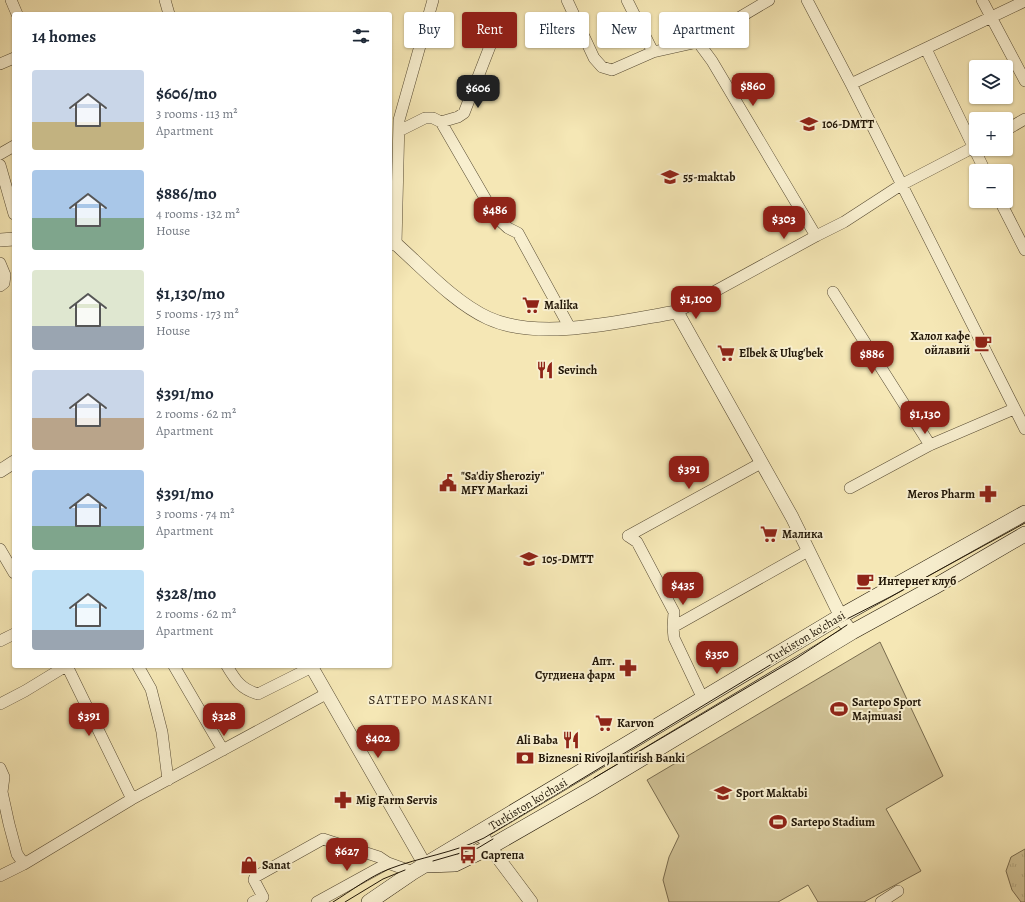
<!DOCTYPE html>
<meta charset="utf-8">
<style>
:root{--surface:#fff;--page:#f2f2f3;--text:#1f2937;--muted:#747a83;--accent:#8f2418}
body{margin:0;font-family:Alegreya,serif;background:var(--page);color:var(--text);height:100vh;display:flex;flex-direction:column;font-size:15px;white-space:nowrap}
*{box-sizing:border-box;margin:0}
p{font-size:13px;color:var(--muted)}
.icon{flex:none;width:22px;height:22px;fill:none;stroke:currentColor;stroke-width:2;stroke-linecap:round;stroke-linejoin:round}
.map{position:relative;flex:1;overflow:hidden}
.panel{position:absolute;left:12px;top:12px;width:380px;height:656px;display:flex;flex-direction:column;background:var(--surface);border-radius:4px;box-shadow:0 1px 3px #0004}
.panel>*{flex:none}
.hud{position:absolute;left:404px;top:12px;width:380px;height:36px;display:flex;gap:8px}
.buttons{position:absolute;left:969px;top:60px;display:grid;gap:8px}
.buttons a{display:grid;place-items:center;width:44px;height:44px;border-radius:4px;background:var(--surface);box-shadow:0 1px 3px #0004;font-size:20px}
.price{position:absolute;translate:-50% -34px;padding:0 9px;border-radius:8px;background:var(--accent);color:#fff;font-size:13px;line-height:26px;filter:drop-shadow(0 1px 2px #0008)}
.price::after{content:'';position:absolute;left:50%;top:24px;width:12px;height:9px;margin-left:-6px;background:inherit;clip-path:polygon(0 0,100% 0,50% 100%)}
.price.current{background:#222;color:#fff}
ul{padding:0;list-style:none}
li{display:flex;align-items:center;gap:12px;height:100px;padding:0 20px}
li span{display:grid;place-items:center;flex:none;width:112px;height:80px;border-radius:4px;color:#555}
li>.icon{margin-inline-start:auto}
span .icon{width:48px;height:48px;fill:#fffc;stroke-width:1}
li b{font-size:17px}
h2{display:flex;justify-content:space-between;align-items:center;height:48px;padding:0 20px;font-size:17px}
.pill{padding:0 14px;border-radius:4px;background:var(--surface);box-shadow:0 1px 3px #0004;font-size:14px;line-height:36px}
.pill.current{background:var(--accent);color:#fff}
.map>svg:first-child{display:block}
.grass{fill:url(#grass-tufts);stroke:#796c4f}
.pitch{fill:#d1c397;stroke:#796c4f}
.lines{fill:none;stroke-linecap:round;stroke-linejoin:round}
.minor-casing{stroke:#564a32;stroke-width:12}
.tertiary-casing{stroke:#564a32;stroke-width:14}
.secondary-casing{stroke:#211607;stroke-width:16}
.minor{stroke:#f8efcf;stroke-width:11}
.tertiary{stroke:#f8efcf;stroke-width:13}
.secondary{stroke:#f8efcf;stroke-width:15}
.tram{stroke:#211607;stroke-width:1}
.labels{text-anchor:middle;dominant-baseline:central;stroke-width:4;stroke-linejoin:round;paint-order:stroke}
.poi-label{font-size:12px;font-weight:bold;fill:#211607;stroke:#f8efcf;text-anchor:start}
.street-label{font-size:12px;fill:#211607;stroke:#f8efcf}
.neighbourhood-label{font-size:13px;letter-spacing:1px;fill:#211607;stroke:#f8efcf}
</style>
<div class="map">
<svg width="1025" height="902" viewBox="0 0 1025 902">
<defs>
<pattern id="grass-tufts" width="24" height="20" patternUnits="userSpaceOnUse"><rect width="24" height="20" fill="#d1c397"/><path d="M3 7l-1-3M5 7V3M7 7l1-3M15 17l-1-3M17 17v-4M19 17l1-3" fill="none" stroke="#b3a781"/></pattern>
</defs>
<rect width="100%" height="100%" fill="#f5e7b5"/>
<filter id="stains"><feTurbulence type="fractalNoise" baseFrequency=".005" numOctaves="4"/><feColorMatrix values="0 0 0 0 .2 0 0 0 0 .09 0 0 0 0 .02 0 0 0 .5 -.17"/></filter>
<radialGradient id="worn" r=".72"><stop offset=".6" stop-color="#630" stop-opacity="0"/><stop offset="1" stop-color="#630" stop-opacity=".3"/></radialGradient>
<path class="grass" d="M1025,849V902H1021L1012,890L1006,871L1011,857Z"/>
<path class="pitch" d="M880,642L943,776L886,809L921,871L864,902H818L808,885L778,902H669L663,880L669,857L679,836L647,780Z"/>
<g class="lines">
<g class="minor-casing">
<path id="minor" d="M11,0L17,14
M165,0L169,14
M567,0L594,58L602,67L612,70L653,52L627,0
M807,0L851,84L1025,429
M982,0L1025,81
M698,42L769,0
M926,49L985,171
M653,52L698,42L712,61L816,236
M0,64L14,58
M851,84L1025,1
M441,122L496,217L508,228L518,233L570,328
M1006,130L1025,119
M399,131L425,118H433L441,122L458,117L464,113L499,23
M0,154L14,146
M0,165L14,214
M1000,201L1025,250
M396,244L399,120L433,0
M0,263L5,275L4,283L0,286
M833,292L930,445
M677,312L816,236L844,222L901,185L976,146
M850,488L930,445L1014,409
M628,536L637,542L674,612L673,627L674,638L703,699
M628,536L761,463
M0,549L14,573
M673,627L808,551
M0,641L14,634
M67,666L132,799
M138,666L151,689L162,732L168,780
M174,666L223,750
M227,666C236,681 241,689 258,694L312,667
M0,704L25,691L66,666
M0,768L4,777L2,792L9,824L17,854L24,864L132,799L326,694
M0,876L24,864
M253,902L263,897L254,880L255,877L323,839L379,857L388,863L413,872
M317,902L388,863
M881,902L898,891"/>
</g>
<g class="tertiary-casing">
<path id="tertiary" d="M0,240L14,239
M390,244H396C423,268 455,303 488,318C540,342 622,321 677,312L792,517L843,621L852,632
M0,471L14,462
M311,666L425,865
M480,832L487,843L531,902"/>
</g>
<g class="secondary-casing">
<path id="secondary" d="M426,865L455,864L490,847L591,789L852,632L934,587L1025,534
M369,902L413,872L841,616L1025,513"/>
</g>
<use href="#minor" class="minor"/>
<use href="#tertiary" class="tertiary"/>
<use href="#secondary" class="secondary"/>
<path class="tram" d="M594,778L797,658L847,625
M433,861L478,848L493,839
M333,902C351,891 369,877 389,869C420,857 454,853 484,838L843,621L890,597L1025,523
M345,902L383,879L405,870"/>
</g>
<defs>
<g id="school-bare" transform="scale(1.38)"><path d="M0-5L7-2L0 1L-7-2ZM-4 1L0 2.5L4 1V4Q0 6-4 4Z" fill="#8f2418" stroke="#f8efcf" stroke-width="2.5" paint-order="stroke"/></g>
<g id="supermarket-bare" transform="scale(1.38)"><path d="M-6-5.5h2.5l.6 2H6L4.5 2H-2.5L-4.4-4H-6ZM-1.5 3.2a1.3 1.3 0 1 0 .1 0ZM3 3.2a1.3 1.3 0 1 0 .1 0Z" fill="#8f2418" stroke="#f8efcf" stroke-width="2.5" paint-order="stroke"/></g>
<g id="cafe-bare" transform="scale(1.38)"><path d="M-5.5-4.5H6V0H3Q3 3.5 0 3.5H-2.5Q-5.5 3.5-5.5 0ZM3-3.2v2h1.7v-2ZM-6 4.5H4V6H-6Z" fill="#8f2418" stroke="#f8efcf" stroke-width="2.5" paint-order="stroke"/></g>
<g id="restaurant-bare" transform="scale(1.38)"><path d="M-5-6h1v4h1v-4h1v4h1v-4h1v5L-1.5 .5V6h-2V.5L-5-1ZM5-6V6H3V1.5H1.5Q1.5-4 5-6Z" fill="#8f2418" stroke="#f8efcf" stroke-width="2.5" paint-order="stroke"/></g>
<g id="civic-bare" transform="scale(1.38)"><path d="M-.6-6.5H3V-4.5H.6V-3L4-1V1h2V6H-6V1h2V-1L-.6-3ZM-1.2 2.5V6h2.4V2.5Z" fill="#8f2418" stroke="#f8efcf" stroke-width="2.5" paint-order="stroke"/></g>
<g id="pharmacy-bare" transform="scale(1.38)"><path d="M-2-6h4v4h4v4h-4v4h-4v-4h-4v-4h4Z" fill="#8f2418" stroke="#f8efcf" stroke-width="2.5" paint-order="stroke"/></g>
<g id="stadium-bare" transform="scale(1.38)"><path d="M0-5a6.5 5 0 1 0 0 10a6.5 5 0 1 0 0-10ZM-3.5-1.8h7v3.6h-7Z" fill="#8f2418" stroke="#f8efcf" stroke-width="2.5" paint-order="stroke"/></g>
<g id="bank-bare" transform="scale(1.38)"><path d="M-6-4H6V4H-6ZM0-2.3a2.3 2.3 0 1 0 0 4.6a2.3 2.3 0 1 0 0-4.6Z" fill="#8f2418" stroke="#f8efcf" stroke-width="2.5" paint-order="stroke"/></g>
<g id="bus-bare" transform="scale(1.38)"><path d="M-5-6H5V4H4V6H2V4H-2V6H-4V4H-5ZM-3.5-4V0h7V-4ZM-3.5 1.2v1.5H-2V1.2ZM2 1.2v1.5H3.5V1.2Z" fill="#8f2418" stroke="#f8efcf" stroke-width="2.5" paint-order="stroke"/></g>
<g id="shop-bare" transform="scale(1.38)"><path d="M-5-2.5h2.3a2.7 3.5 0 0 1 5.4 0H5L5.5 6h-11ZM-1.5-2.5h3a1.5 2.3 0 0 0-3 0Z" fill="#8f2418" stroke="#f8efcf" stroke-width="2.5" paint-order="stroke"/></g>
</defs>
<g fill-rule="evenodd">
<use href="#school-bare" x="809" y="124"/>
<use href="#school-bare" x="670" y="177"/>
<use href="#supermarket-bare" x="531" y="305"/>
<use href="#cafe-bare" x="983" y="343"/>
<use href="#supermarket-bare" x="726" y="353"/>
<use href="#restaurant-bare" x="545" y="370"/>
<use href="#civic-bare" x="448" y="483"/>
<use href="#pharmacy-bare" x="988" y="494"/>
<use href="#supermarket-bare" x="769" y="534"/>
<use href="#school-bare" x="529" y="559"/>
<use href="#cafe-bare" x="865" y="581"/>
<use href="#pharmacy-bare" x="628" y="668"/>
<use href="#stadium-bare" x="839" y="709"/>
<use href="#supermarket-bare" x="604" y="723"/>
<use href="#restaurant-bare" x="571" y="740"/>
<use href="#bank-bare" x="525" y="758"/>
<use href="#school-bare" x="723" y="793"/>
<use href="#pharmacy-bare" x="343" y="800"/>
<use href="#stadium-bare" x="778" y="822"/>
<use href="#bus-bare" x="468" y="855"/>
<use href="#shop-bare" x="249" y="865"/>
</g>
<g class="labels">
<g class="poi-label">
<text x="822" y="124">106-DMTT</text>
<text x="683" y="177">55-maktab</text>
<text x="544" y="305">Malika</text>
<text x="970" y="336" text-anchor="end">Халол кафе<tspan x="970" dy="14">ойлавий</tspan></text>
<text x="739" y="353">Elbek &amp; Ulug'bek</text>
<text x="558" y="370">Sevinch</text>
<text x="461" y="476">"Sa'diy Sheroziy"<tspan x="461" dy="14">MFY Markazi</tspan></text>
<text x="975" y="494" text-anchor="end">Meros Pharm</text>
<text x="782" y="534">Малика</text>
<text x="542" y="559">105-DMTT</text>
<text x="878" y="581">Интернет клуб</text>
<text x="615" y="661" text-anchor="end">Апт.<tspan x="615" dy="14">Сугдиена фарм</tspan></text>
<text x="852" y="702">Sartepo Sport<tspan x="852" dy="14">Majmuasi</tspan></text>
<text x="617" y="723">Karvon</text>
<text x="558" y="740" text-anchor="end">Ali Baba</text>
<text x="538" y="758">Biznesni Rivojlantirish Banki</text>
<text x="736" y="793">Sport Maktabi</text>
<text x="356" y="800">Mig Farm Servis</text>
<text x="791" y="822">Sartepo Stadium</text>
<text x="481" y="855">Сартепа</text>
<text x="262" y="865">Sanat</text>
</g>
<g class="street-label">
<text transform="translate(806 637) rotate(-31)">Turkiston ko'chasi</text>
<text transform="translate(528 804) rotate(-31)">Turkiston ko'chasi</text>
</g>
<g class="neighbourhood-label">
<text x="431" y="699">SATTEPO MASKANI</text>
</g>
</g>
<rect width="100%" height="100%" filter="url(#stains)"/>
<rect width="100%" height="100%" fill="url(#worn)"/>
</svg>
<div class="buttons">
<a><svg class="icon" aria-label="layers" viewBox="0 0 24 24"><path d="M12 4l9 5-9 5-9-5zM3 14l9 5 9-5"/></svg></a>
<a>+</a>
<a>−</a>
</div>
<b class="price" style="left:753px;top:107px">$860</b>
<b class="price current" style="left:478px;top:109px">$606</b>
<b class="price" style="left:495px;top:231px">$486</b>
<b class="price" style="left:784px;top:240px">$303</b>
<b class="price" style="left:696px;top:320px">$1,100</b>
<b class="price" style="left:872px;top:375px">$886</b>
<b class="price" style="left:925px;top:435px">$1,130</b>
<b class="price" style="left:689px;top:490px">$391</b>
<b class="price" style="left:683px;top:606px">$435</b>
<b class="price" style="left:717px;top:675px">$350</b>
<b class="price" style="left:89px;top:737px">$391</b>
<b class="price" style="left:224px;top:737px">$328</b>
<b class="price" style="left:378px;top:759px">$402</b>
<b class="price" style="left:347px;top:872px">$627</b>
<div class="hud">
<a class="pill">Buy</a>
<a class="pill current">Rent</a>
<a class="pill">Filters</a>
<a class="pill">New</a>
<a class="pill">Apartment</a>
</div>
<section class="panel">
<h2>14 homes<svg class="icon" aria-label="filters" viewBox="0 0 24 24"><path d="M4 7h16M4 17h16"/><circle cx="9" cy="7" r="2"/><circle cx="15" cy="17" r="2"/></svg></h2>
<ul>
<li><span style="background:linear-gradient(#c9d6e8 65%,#c2b280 0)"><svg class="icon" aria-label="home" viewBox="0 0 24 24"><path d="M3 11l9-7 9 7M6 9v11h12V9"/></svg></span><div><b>$606/mo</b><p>3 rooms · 113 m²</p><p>Apartment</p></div></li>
<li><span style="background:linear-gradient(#a9c7e8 60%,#7fa58c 0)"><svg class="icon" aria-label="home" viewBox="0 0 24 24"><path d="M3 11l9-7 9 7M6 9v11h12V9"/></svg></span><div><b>$886/mo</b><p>4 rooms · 132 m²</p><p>House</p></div></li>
<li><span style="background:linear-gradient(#dfe7d0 70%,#9aa5b1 0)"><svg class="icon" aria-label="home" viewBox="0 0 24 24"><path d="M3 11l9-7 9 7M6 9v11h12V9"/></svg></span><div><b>$1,130/mo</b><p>5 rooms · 173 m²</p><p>House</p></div></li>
<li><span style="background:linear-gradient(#c9d6e8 60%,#b9a48a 0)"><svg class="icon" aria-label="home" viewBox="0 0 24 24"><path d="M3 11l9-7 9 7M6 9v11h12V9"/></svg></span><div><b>$391/mo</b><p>2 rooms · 62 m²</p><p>Apartment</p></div></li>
<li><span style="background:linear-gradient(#a9c7e8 70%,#7fa58c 0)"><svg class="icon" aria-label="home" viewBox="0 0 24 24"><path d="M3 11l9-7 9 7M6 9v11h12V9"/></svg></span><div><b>$391/mo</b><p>3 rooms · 74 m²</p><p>Apartment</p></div></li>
<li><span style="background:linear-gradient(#bfe0f5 75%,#9aa5b1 0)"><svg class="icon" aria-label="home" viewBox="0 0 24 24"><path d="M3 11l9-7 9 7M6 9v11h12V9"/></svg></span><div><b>$328/mo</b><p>2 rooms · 62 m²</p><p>Apartment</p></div></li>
</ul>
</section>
</div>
